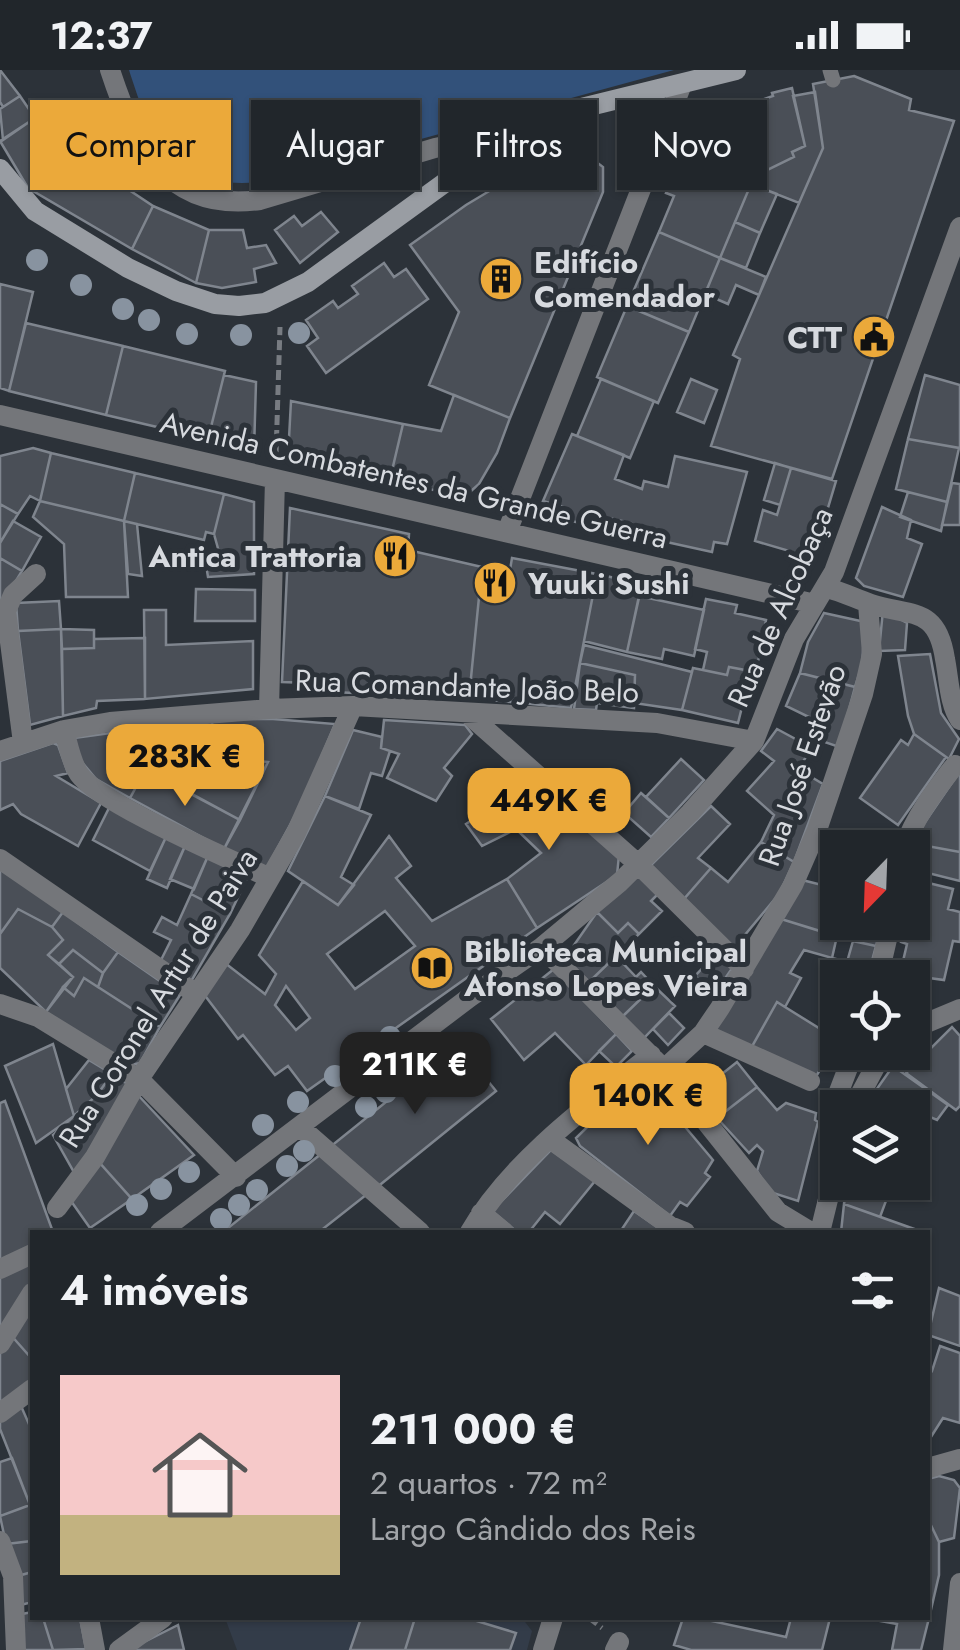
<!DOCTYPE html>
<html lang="pt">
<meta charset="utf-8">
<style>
:root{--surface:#21262b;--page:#2d3237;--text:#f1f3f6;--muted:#a2a5a9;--line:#3e4347;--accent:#eba93a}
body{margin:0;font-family:Jost,sans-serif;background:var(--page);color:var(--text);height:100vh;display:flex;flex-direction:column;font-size:38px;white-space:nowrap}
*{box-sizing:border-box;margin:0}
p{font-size:32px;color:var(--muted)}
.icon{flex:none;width:55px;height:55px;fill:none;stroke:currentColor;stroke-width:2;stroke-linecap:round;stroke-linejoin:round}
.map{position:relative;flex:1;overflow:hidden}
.sheet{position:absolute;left:30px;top:1160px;width:900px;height:390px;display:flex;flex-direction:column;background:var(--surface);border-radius:0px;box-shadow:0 2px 8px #0004,0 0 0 2px var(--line)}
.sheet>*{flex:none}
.banner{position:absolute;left:30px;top:30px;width:900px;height:90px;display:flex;gap:20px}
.needle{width:65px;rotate:203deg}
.fabs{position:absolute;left:820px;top:760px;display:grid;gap:20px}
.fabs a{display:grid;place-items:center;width:110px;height:110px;border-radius:0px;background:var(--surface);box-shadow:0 2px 8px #0004,0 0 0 2px var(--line);font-size:50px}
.price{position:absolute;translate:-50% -85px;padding:0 22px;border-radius:20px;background:var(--accent);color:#111;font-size:32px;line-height:65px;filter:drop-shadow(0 2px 5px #0008)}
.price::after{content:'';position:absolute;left:50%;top:60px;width:30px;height:22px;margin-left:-15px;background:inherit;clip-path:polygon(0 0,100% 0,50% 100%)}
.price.active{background:#222;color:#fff}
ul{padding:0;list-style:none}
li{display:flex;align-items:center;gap:30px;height:250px;padding:0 30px}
li span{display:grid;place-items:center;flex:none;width:280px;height:200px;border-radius:0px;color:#555}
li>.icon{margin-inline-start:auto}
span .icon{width:120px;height:120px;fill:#fffc;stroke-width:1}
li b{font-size:42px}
h2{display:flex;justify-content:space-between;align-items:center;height:120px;padding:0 30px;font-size:42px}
.tag{padding:0 35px;border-radius:0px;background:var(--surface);box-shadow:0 2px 8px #0004,0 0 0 2px var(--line);font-size:35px;line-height:90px}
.tag.active{background:var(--accent);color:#111}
.status{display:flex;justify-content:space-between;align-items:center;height:70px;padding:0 50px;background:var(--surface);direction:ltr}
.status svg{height:28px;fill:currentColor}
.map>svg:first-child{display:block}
.built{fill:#333c49}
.green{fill:#32517a}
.building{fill:#4a4f57;stroke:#7f858e;stroke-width:2.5;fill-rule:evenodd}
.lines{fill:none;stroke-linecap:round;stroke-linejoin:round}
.path{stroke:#787c82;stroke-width:5;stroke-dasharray:10 5;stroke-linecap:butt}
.lane{stroke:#74767a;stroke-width:15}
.street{stroke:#74767a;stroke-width:20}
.secondary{stroke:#999da3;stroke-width:20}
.tree{fill:#8893a0}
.labels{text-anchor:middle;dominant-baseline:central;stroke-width:10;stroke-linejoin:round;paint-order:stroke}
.poi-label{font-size:30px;font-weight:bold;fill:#d7dadf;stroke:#2c3239;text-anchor:start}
.street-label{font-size:30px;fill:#d7dadf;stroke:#2c3239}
</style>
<div class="status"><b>12:37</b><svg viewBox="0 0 49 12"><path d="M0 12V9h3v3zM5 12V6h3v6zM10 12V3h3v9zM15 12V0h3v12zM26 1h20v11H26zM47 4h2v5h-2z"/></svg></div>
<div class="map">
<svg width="960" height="1580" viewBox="0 0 960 1580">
<rect width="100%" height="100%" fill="#2c3239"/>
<path class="built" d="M225,1548H522L532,1561L527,1580H237Z"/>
<path class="green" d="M129,0H674L263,112C171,120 154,78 129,0Z"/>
<path class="building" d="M0,0L20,26L3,37L0,32Z
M854,6L911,29L909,40L954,51L832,409L711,376L740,289L733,285L823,78L813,14Z
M792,18L805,76L792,82L794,87L763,102L751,114L682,86L688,68L710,44L715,48L719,46L725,54L745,42L744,36L773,26L772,23Z
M815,22L823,78L799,133L751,114L763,102L794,87L792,82L805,76L793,26Z
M20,26L35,48L3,70L0,39Z
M29,52L47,77L61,66L72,82L28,118L0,71Z
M72,82L153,136L132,179L28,118Z
M586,84L603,97V122L510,348L429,315L459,242L410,175L466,135L521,102Z
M682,86L751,114L720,188L659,162L674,126L666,123Z
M751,114L777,124L760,163L735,152Z
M153,136L209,160L196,213L132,179Z
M321,142L338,162L300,193L275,160L294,146L302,156Z
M735,152L760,163L746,198L720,188Z
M209,160H243L247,178L266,175L276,193L254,199L256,212L222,218L196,213Z
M659,162L720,188L689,262L627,236Z
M720,188L766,207L759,225L736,215L728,234L705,224Z
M384,193L394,207L406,199L428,229L326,303L307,276L318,268L306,250L333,231L338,238L358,224L352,216Z
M0,214L33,222L9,321L0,318Z
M627,236L689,262L658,333L597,307Z
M26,253L123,276L106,345L9,321Z
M123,276L225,301L208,369L106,345Z
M224,305L256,312L254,381L208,369Z
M925,305L960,315V378L908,369Z
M601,309L654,331L630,388L577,366Z
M691,309L717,320L704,353L677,342Z
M454,325L510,348L497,383L479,414L471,421L453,425L390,409L403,354L441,361Z
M291,331L403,354L390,409L370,405L369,410L350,406L331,401L332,397L288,387Z
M572,364L624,385L615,409L642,419L644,411L668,417L675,386L747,402L727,474L714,472L712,482L630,464L631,453L613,449L611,459L561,449L563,437L543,431Z
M908,369L959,378L947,432L896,419Z
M33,378L51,383L40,431L30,426L18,444L0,434V386Z
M51,383L135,403L124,451L40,431Z
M775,393L791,398L780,435L764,430Z
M791,398L836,411L813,488L755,471L763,440L777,445Z
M135,403L224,424L214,464L206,462L204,470L124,451Z
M952,413L960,414V455H942Z
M908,422L947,432L941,461L900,447Z
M224,424L254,432V504L208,507L204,483L219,482L214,464Z
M40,431L124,451L128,527H66L64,474L33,447Z
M0,434L18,444L0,473Z
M882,437L911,450L907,468L922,474L903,527L864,516L856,508Z
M290,438L409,464L408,480L482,497L469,628L309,621V613L282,612Z
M13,451L41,467L22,501L0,488V473Z
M124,451L137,454L142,506L128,504Z
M0,488L22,501L0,537Z
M512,488L597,504L571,638L469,628L481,507L508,512Z
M597,504L642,514L627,582L584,571Z
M196,519L255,520V551H195Z
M639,526L704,540L694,586L664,579L662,589L627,582Z
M706,529L737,535L735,543L766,550L756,602L729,597L727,605L703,600L707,582L695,579Z
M59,531L61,559L18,561L16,533Z
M144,540H166V575L253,571V619L145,629Z
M883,540L907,553L905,580L879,581Z
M824,543L865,552L862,595L855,617L800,603L808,572Z
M61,559L63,646L30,655L18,561Z
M61,559L94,560V578L62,579Z
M145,568V629L97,631L96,638L63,646L62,579L94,578V569Z
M584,575L692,602L682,640L634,633L635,605L580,593Z
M930,584L941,643L959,669L949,689L914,664L908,646L898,586Z
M580,593L635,605L634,638L597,633L596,640L574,639Z
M729,597L751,601L738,653L682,640L693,598L727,605Z
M800,603L855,617L839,677L810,667L815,650L786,636Z
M213,649H273L335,654L302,733L266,799L224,779L268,692L206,685Z
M213,649L206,685L134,693L146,699L130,728L96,709L81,691L74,668Z
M384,650L465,655L472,664L444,698L452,706L436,731L387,708L399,684L381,678Z
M777,659L812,678L798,699L823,714L794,792L761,772L774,745L747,721L774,691L761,681Z
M353,660L382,667L381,678L390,681L382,706L371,703L359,739L325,726Z
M914,664L946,687L898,755L860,728L901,670L908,675Z
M53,673L58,675L68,703L56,706L101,733L78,776L21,744L13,734L0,740V691Z
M206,685L268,692L240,750L187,722Z
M681,689L704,710L669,748L646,727Z
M146,699L240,750L224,779L130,728Z
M960,701V782L916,774L923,755Z
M529,712L619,785L617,805L537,858L507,809L541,783L516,759L482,776L466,754L500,731L512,736Z
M641,723L669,748L651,767L624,743Z
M325,726L371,745L341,807L354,815L338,835L288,801Z
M110,736L166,767L150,801L93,770Z
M711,736L730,754L698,788L711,798L684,829L651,795Z
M389,766L411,796L396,808L432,851L507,809L537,858L307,1021L288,996L275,1005L243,965L238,969L203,923L225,893L265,924L276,904L259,885L303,811L338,835ZM385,841L415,876L355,919L327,884ZM286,916L310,948L296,960L275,935Z
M166,767L185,776L167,818L147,809Z
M761,772L794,792L779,824L734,878L684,829L711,798L728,812Z
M916,774L960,782V811L912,799Z
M185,776L208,786L194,819L170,809Z
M208,786L249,804L230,844L191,824Z
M0,799L63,842L52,857L18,839L0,864Z
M638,802L659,823L651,831L662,841L639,864L628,853L618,863L597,842Z
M912,809L953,819L948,839L960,842V872L953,871L944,910L900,904L907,874L901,872L905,852H912Z
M802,810L838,819V852H852L848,870L781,849Z
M191,824L230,844L189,915L159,894L171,870L154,862L162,847L177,855Z
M18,839L52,857L63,870L48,885L73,907L46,942L0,898V864Z
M63,842L118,882L103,903L73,880L59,894L48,885L63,870L52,857Z
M597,842L618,863L628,853L639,864L589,912L565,888Z
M781,849L837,866L832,888L804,880L790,903L801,908L785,937L777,932L750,980L714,961Z
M852,852H882L876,876L848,870Z
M853,871L876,876L870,898L847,892Z
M73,880L103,903L98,917L84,908L74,926L63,917L73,907L59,894Z
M118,882L180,925L160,957L98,917L103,903Z
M718,882L733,897L715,923L695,906Z
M616,886L636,907L641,902L654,916L622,947L589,912Z
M832,888L870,898L867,908H838V970L822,960L837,931L822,919Z
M554,899L616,964L586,995L555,963L524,990L491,949Z
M84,908L160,957L140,993L127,996L46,942L63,917L74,926Z
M654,916L675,936L644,968L622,947Z
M777,932L838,970L814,1010L750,980Z
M669,943L684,958L668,975L653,959Z
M952,957L960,966V1036L956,1040L906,1003Z
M616,964L632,981L616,997L599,981Z
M53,974L74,1046L36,1073L5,996Z
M458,974L496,1021L376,1118L330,1077Z
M89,990L112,1004L97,1025L74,1046L66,1019Z
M737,992L757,1017L717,1048L698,1023Z
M893,996L948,1035L937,1050L874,1023Z
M112,1004L129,1015L75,1104L53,1065L97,1025Z
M637,1008L649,1014L713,1090L705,1103L710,1107L687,1136L680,1132L670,1146L580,1076L576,1068Z
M757,1017L777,1040L786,1033L816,1043L815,1050L818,1052L798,1131L770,1122L757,1101L763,1081L757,1075L749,1083L717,1048Z
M874,1023L908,1038H868Z
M137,1024L194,1085L132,1129L99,1092Z
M5,1031L53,1162H32V1176L0,1194V1033Z
M551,1080L595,1111L560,1154L545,1142L529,1162H517L492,1141Z
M321,1084L366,1125L319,1162H223Z
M99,1092L132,1129L90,1158L71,1131Z
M848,1112H893L880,1147L844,1134Z
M844,1134L917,1160V1162H841Z
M634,1141L660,1159L658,1162H620Z
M32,1189V1218L0,1266V1204Z
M939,1218L960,1226V1276L928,1265Z
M32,1227V1289L9,1263Z
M9,1263L32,1289V1312L5,1334L0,1330V1281Z
M940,1276L960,1283V1353L943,1348L929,1370L928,1299L932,1301Z
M21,1336L32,1361V1429L28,1430L0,1359V1350Z
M12,1388L30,1435L0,1446V1392Z
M939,1406L954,1410L960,1418L954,1468L939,1472L928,1449V1409Z
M30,1435L32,1471L6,1474L0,1446Z
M928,1449L939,1472V1505L930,1544Z
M32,1471V1502L18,1506L6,1474Z
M32,1502V1532L21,1535L18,1506Z
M32,1542V1548H43L53,1580H20L17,1545Z
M928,1543L930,1544L921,1580H892L897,1554L864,1548H928Z
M43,1548H80L86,1579L53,1580Z
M361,1548H415L405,1580H350Z
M415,1548H467L516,1563L510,1580H405Z
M683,1548H698L786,1567L791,1548H830L822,1580H691L674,1575Z
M178,1555L184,1580H128Z"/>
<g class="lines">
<path class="path" d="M276,385L280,257
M589,1548L602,1558"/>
<path class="lane" d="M830,0L833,10"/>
<path class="street" d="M110,0C135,76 167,143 260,130L435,78L516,61
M0,345L815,534
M507,462L682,14
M827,518C843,522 856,529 871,534C910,547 937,535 945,589C949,609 949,633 960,650
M269,639L275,409
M467,643L638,794L744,899
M64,660C68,674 71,692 79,704C100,734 231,789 270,808
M23,673L6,541L13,525L36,504
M0,681L64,660L110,652L269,639L353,636L657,653L754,671
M904,778C915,746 935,721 955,695
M0,789L196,924
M542,877L664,999L778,1142L811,1162
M878,908L891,852
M0,934L38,947L139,1009L236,1107
M912,959L960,939
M703,963L810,1011
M854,982L838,1024L854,1034
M664,999L703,963L720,938L793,815L817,760L863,624L872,584L868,534
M853,1038L883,982
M301,1058L420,1162
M550,1069L670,1156L685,1162
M57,1138L95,1087L139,1009L240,860L296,763L353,636
M481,1143L504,1162
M160,1162L470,927L542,877L620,812L690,743L754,671L794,569L834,502L960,157
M470,1162C509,1093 589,1034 651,985
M820,1162L838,1089
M0,1199L32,1184
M0,1274L32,1223
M0,1343L32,1319
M928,1398L960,1389
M0,1471L13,1506L16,1580
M89,1548L95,1580
M119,1580L163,1548
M543,1580L553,1548
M615,1580L619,1572
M953,1580L960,1513"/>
<path class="secondary" d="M0,99L35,141L128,198L176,221L215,234L239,236L265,233L308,212L516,61L553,45L736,0"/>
</g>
<g class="tree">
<circle cx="37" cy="190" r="11"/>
<circle cx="81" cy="215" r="11"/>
<circle cx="123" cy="239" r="11"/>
<circle cx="149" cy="250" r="11"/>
<circle cx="299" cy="263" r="11"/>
<circle cx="187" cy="264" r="11"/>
<circle cx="241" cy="265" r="11"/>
<circle cx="390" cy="967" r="11"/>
<circle cx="447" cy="976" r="11"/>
<circle cx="371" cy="980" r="11"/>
<circle cx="335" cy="1006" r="11"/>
<circle cx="386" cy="1022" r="11"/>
<circle cx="298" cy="1032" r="11"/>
<circle cx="366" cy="1037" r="11"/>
<circle cx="263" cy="1055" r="11"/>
<circle cx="304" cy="1081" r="11"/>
<circle cx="287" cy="1096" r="11"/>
<circle cx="189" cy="1102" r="11"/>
<circle cx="161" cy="1119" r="11"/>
<circle cx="257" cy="1120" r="11"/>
<circle cx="137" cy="1135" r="11"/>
<circle cx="239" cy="1135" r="11"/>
<circle cx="221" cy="1149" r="11"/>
</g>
<defs>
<g id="building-disc" transform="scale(2.25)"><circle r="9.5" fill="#eba93a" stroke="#2c3239"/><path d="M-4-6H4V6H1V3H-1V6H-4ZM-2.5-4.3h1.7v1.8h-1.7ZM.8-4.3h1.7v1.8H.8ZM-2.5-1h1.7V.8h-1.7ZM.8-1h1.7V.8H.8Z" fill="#111"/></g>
<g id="civic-disc" transform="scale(2.25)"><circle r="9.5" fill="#eba93a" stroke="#2c3239"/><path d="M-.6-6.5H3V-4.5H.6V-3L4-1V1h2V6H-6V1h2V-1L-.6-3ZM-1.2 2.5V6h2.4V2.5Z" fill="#111"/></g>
<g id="restaurant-disc" transform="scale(2.25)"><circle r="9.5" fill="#eba93a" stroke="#2c3239"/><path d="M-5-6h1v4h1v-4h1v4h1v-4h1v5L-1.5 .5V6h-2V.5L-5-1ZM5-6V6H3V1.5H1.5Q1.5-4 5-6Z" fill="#111"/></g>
<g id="library-disc" transform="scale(2.25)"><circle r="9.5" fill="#eba93a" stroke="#2c3239"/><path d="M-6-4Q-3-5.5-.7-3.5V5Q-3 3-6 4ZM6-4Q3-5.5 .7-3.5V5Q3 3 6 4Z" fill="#111"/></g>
</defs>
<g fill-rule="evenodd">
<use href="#building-disc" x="501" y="209"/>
<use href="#civic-disc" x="874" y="267"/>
<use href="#restaurant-disc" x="395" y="486"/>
<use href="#restaurant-disc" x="495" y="513"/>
<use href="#library-disc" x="432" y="898"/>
</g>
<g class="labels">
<g class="poi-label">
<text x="534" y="192">Edifício<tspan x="534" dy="34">Comendador</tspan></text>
<text x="842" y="267" text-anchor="end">CTT</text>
<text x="362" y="486" text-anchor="end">Antica Trattoria</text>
<text x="528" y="513">Yuuki Sushi</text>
<text x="464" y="881">Biblioteca Municipal<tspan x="464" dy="34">Afonso Lopes Vieira</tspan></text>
</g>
<g class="street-label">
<text transform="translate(414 410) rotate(13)">Avenida Combatentes da Grande Guerra</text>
<text transform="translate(780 537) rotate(-66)">Rua de Alcobaça</text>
<text transform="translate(467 616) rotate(2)">Rua Comandante João Belo</text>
<text transform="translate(802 695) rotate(-71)">Rua José Estevão</text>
<text transform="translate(158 928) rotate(-58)">Rua Coronel Artur de Paiva</text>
</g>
</g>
</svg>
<div class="fabs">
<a><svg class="needle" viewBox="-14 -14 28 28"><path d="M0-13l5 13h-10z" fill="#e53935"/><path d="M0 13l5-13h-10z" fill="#a2a5a9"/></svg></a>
<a><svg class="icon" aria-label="locate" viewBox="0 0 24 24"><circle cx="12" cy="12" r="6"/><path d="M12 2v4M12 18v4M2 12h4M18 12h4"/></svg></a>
<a><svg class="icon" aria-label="layers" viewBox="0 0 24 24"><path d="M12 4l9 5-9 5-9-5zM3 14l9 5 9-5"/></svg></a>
</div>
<b class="price" style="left:185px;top:739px">283K €</b>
<b class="price" style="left:549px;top:783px">449K €</b>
<b class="price active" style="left:415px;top:1047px">211K €</b>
<b class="price" style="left:648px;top:1078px">140K €</b>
<div class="banner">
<a class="tag active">Comprar</a>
<a class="tag">Alugar</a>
<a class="tag">Filtros</a>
<a class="tag">Novo</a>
</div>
<section class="sheet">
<h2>4 imóveis<svg class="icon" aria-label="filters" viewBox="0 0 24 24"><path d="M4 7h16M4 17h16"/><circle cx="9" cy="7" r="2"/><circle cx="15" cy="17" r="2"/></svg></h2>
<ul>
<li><span style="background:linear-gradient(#f6c9c9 70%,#c2b280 0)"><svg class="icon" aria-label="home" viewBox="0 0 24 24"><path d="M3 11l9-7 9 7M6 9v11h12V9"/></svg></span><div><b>211 000 €</b><p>2 quartos · 72 m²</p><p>Largo Cândido dos Reis</p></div></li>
</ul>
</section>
</div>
